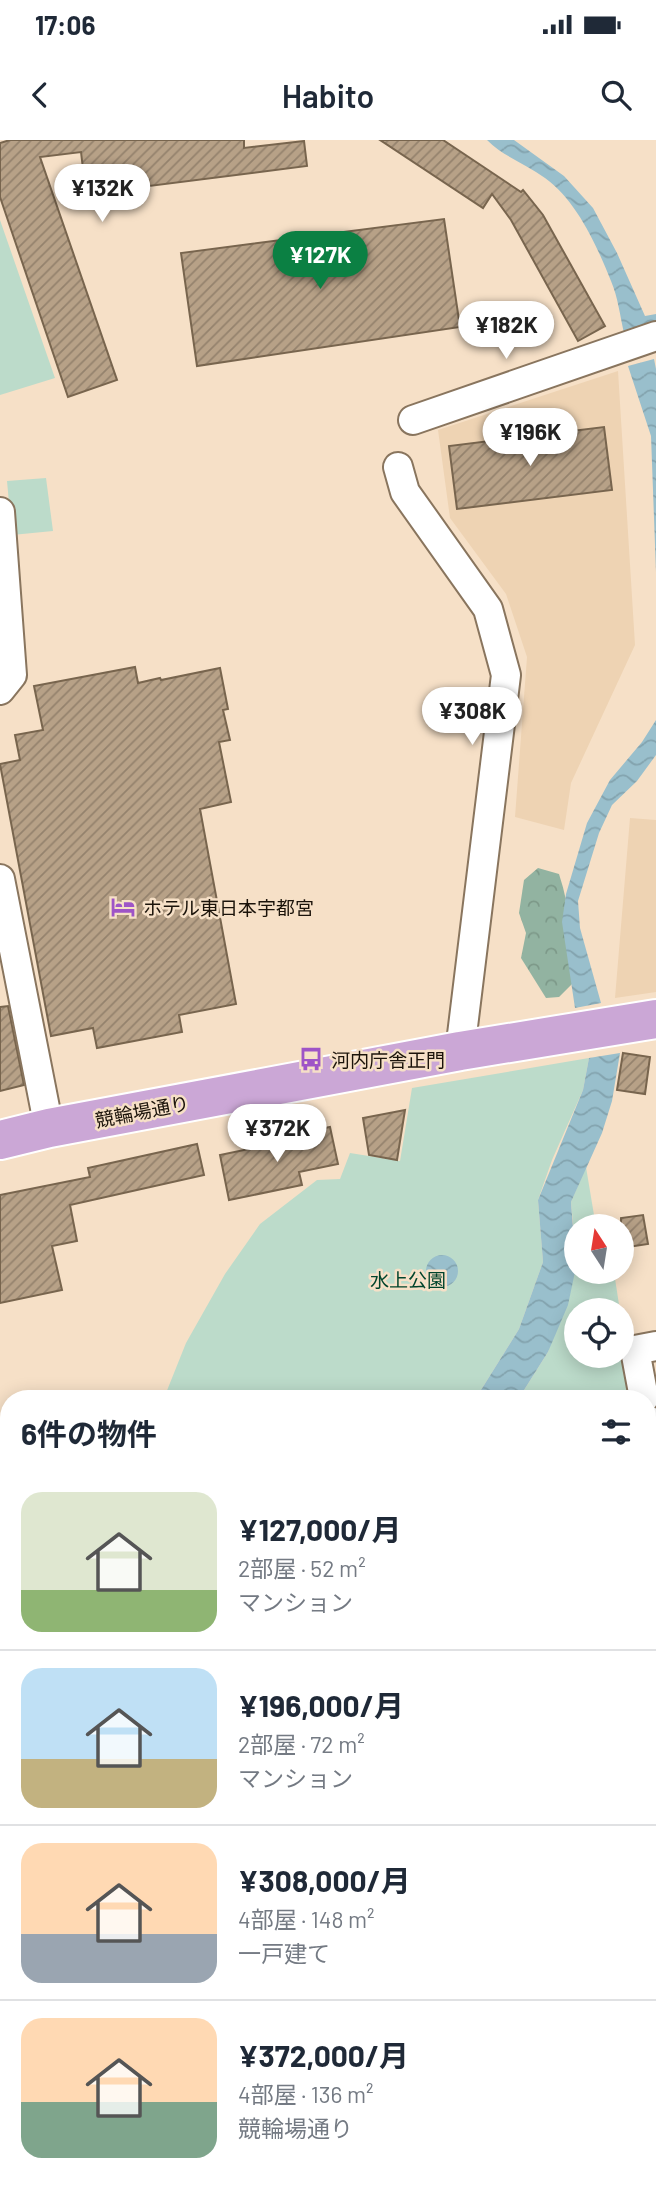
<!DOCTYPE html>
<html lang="ja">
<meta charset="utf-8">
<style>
:root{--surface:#fff;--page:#f2f2f3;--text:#1f2937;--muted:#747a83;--line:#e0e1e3;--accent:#0b8043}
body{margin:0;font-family:Barlow,"Noto Sans JP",sans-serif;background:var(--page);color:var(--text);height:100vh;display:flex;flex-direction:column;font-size:26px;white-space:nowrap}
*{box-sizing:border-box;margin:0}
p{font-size:23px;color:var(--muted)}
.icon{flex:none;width:38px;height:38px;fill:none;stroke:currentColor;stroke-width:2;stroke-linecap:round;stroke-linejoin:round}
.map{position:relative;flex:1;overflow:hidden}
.details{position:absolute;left:0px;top:1250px;width:656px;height:800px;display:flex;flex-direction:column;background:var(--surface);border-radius:28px 28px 0 0;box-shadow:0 4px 18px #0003}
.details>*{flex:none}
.needle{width:46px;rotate:348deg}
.tools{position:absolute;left:564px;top:1074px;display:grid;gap:14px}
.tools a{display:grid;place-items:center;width:70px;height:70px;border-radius:50%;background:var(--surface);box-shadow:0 4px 18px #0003;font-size:35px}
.price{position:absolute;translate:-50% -60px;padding:0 16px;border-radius:24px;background:#fff;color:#222;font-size:23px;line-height:46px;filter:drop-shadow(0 2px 4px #0008)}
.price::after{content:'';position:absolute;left:50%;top:42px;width:21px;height:16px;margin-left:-10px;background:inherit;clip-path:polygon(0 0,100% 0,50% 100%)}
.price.selected{background:var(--accent);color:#fff}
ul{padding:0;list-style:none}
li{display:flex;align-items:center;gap:21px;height:175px;padding:0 21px}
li+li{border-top:2px solid var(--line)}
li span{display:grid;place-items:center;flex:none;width:196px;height:140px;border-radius:21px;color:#555}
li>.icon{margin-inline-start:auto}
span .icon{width:84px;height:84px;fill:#fffc;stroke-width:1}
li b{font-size:30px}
h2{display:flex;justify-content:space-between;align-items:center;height:84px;padding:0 21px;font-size:30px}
.status{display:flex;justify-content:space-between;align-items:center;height:49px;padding:0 35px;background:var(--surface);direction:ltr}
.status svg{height:19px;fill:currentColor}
header{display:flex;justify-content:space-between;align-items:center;height:91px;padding:0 21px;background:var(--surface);font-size:32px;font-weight:600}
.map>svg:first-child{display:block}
.built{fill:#eed3b3}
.forest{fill:url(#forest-crowns)}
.park{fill:#bcdbca}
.water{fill:url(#water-waves)}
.building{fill:url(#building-hatch);stroke:#78654e;stroke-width:2}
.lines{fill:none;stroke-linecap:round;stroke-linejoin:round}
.street-casing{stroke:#89755e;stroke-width:32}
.primary-casing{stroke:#fff;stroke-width:42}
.street{stroke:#fff;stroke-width:28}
.primary{stroke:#cba7d6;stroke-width:38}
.labels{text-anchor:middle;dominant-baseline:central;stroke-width:5;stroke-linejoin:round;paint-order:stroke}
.poi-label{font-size:19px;fill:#1b130a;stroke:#f6e0c7;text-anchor:start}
.street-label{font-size:19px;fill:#1b130a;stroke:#f6e0c7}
.park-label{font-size:19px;fill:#00442c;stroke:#f6e0c7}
</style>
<div class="status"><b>17:06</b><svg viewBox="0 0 49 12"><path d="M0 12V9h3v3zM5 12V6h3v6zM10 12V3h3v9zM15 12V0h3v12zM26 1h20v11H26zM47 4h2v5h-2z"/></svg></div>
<header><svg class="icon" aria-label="back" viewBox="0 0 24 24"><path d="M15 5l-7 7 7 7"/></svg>Habito<svg class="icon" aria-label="search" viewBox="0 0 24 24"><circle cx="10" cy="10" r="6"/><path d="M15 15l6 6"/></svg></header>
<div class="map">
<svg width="656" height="2049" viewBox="0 0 656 2049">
<defs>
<pattern id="forest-crowns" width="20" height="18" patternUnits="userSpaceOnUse" patternTransform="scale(1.75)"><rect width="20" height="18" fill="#92b3a1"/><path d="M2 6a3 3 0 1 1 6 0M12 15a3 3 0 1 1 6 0" fill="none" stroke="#7d9989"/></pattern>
<pattern id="water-waves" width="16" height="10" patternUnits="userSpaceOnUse" patternTransform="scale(1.75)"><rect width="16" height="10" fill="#99bfcc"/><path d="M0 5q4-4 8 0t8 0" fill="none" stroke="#83a3ae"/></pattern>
<pattern id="building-hatch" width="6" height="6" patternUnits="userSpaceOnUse" patternTransform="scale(1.75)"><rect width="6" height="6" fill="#b7a187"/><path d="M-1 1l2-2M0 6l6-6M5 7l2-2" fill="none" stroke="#94826d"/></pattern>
</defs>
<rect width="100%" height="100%" fill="#f6e0c7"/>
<path class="built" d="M618,231L635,505L571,643L564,690L515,677L527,517L506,454L450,378L438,290Z
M630,678L656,680V852L615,858Z"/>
<path class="forest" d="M538,728L559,734C571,770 573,807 572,844L559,857L546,858L521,818L526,793L519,773L524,740Z"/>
<path class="park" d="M0,80L55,238L0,255Z
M46,338L53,391L12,395L7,341Z
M589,918L583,950L552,1020L538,1060L543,1122L519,1189L476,1258H164L186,1203L225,1134L260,1084L317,1040L340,1039L350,1013L400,1021L412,948Z
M586,1027L596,1087H576V1114L571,1062Z
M576,1126V1132H614L620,1171H576V1216H621V1175L635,1258H519L548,1212Z
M648,1333C651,1354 656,1393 652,1411H648Z
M9,1486V1600L0,1584V1488Z"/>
<path class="water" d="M487,0H514L564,36L593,68L617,113L645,176L656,174V181L649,183V186L624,193C620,176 618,157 611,141C597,106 577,61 545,38C526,24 504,17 487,0Z
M654,219L656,229V432L651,296L628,226Z
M656,580V615L637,641L612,665L599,693L578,761L580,788L601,863L575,868L562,782L566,754L587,683L610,640L642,602Z
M620,913L612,961L602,993L571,1062L576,1127L568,1165L548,1212L519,1258H476L519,1189L543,1122L538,1060L583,950L589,918Z
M426 1131a16 16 0 1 1 32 0a16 16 0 1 1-32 0Z
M0,1669L9,1684V1884L0,1869Z
M97,2041H201L206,2049H102Z"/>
<path class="building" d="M10,0H244V8L304,1L307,26L86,54L81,12L40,17L117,240L68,257L0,57V3Z
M380,0H443L521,52L523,50L543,75L605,186L578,201L511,80L492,54L483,68Z
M444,79L460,187L197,226L181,113Z
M604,287L612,350L457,369L449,306Z
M135,527L138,543L160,538L161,540L220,528L228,569L223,570L230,600L219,602L231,662L200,669L236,864L179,875L182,892L97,908L93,888L51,896L0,624L20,620L15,595L43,590L34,546Z
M8,866L24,945L0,951V867Z
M623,913L650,917L645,954L617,950Z
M405,970L397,1020L369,1015L363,978Z
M330,987L338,1024L299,1032L302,1045L229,1060L220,1015L296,999L295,994Z
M197,1004L204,1035L70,1065L77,1101L52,1106L62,1150L0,1163V1055L90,1037L88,1028Z
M643,1075L648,1104L621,1108V1078Z"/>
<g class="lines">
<g class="street-casing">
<path id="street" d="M413,280L656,196
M398,327L405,352L488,469L506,535L460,911
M0,372L12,535L0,550
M0,739L49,988
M644,1258L635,1210L656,1206
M648,1280L656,1331
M648,1574L656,1573
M0,1603L9,1618
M648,1755L656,1754
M648,1842L656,1894
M648,1947L656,1945
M255,2040L261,2049"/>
</g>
<g class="primary-casing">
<path id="primary" d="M0,1000L49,988L460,911L656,879"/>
</g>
<use href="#street" class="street"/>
<use href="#primary" class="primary"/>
</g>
<defs>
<g id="hotel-bare" transform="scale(1.89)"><path d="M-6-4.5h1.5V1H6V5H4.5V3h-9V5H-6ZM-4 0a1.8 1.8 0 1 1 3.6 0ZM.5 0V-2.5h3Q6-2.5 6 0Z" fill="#9e54c7" stroke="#f6e0c7" stroke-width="2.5" paint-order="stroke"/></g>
<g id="bus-bare" transform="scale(1.89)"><path d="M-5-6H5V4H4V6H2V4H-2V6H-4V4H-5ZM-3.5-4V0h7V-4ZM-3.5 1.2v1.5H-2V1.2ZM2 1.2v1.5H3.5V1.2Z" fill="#9e54c7" stroke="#f6e0c7" stroke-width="2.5" paint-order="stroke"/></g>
</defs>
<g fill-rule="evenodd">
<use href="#hotel-bare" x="123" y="767"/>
<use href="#bus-bare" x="311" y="919"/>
</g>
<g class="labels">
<g class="poi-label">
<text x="143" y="767">ホテル東日本宇都宮</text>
<text x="331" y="919">河内庁舎正門</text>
</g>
<g class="street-label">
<text transform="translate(142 971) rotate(-11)">競輪場通り</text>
</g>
<g class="park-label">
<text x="408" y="1139">水上公園</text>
</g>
</g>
</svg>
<div class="tools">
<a><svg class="needle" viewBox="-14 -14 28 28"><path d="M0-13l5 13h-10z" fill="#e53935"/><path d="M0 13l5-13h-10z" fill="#747a83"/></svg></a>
<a><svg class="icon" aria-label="locate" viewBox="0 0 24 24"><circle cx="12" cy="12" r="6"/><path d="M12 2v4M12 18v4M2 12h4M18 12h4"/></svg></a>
</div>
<b class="price" style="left:102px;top:84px">¥132K</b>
<b class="price selected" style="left:320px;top:151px">¥127K</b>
<b class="price" style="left:506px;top:221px">¥182K</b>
<b class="price" style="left:530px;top:328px">¥196K</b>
<b class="price" style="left:472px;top:607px">¥308K</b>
<b class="price" style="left:277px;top:1024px">¥372K</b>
<section class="details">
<h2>6件の物件<svg class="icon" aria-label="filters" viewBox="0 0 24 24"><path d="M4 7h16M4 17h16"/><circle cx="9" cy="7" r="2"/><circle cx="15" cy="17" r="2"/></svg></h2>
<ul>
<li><span style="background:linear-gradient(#dfe7d0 70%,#8fb573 0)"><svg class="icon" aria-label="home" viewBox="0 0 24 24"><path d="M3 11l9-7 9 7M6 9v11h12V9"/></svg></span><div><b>¥127,000/月</b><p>2部屋 · 52 m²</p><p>マンション</p></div></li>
<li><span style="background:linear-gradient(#bfe0f5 65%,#c2b280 0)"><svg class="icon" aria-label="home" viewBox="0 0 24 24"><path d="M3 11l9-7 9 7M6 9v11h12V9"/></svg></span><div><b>¥196,000/月</b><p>2部屋 · 72 m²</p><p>マンション</p></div></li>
<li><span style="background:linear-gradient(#ffd9b3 65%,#9aa5b1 0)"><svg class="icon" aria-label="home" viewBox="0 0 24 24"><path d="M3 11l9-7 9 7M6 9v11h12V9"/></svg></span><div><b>¥308,000/月</b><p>4部屋 · 148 m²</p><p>一戸建て</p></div></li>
<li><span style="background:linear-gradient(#ffd9b3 60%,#7fa58c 0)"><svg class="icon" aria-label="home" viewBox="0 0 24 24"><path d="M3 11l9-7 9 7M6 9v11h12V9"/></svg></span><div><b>¥372,000/月</b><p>4部屋 · 136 m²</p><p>競輪場通り</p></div></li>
</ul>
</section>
</div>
